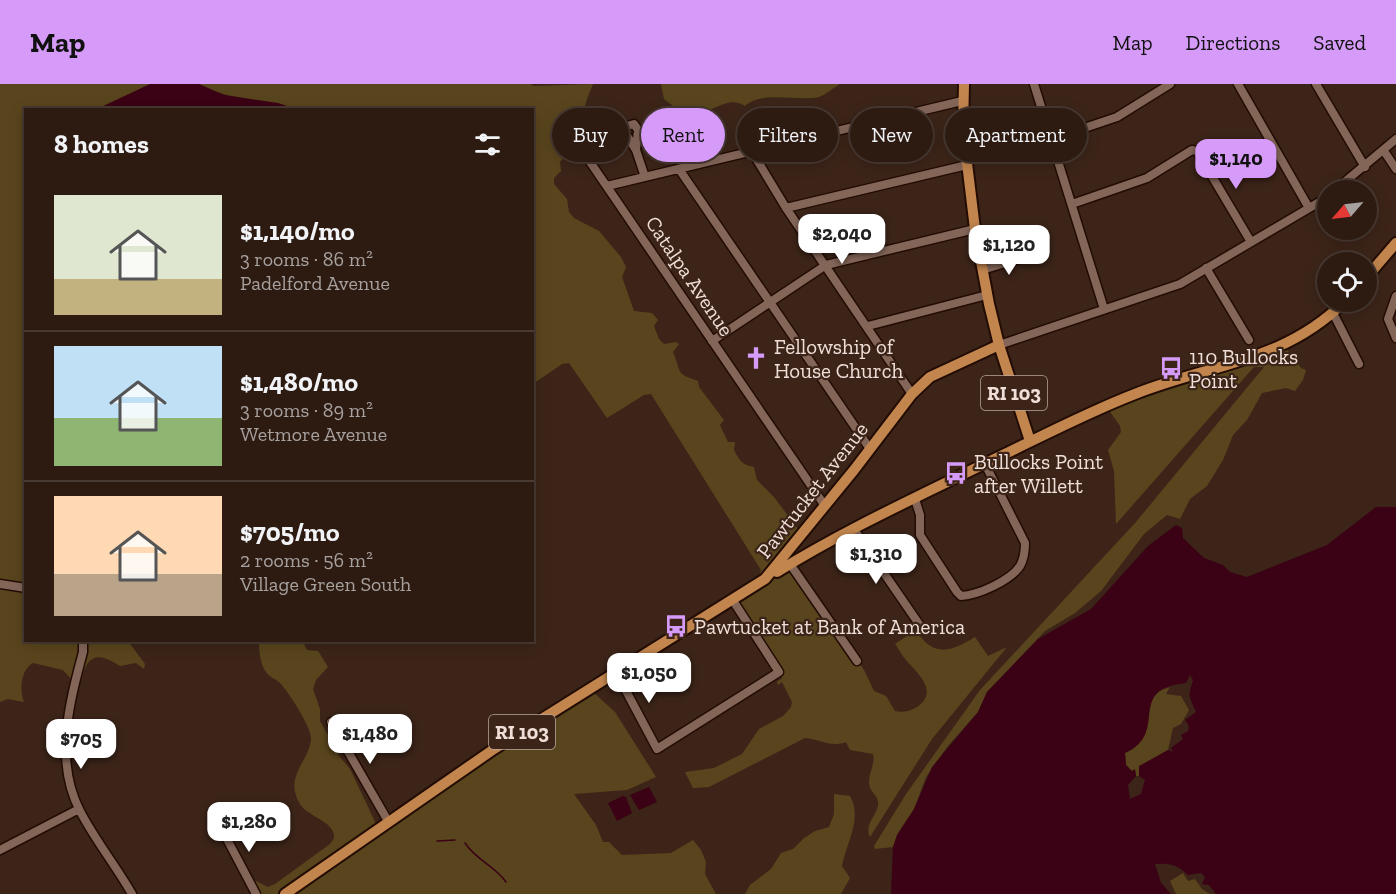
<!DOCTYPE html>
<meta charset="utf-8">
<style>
:root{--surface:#2d1b12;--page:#392820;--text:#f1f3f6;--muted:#a7a19f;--line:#483932;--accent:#d69bf9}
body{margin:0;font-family:"Zilla Slab",serif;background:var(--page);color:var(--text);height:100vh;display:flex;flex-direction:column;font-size:22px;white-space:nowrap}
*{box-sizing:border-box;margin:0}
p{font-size:20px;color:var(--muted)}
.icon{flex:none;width:33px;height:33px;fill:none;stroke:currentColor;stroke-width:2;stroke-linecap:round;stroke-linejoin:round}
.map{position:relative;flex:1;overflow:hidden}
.side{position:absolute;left:24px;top:24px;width:510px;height:534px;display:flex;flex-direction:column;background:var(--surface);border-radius:0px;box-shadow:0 3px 15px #0003,0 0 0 2px var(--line)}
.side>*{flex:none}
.hud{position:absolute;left:552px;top:24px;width:570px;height:54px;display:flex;gap:12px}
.needle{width:39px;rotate:242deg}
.fabs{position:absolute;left:1317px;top:96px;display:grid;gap:12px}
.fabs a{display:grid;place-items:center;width:60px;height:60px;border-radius:50%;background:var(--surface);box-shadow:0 3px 15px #0003,0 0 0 2px var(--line);font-size:30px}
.price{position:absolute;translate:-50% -51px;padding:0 14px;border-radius:12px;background:#fff;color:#222;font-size:20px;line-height:39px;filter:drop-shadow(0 2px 3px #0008)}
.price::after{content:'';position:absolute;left:50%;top:36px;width:18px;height:14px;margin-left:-9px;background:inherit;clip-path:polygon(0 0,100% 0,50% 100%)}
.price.selected{background:var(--accent);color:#111}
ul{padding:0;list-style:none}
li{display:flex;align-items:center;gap:18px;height:150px;padding:0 30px}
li+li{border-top:2px solid var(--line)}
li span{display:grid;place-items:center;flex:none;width:168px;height:120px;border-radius:0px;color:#555}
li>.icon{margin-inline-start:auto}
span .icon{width:72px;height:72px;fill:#fffc;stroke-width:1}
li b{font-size:26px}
h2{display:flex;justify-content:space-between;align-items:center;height:72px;padding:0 30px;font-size:26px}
.chip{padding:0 21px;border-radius:27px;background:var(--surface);box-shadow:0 3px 15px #0003,0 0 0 2px var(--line);font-size:21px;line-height:54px}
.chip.selected{background:var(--accent);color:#111}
header{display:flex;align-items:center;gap:36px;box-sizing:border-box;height:84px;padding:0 30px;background:var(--accent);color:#111}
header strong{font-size:28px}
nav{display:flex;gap:33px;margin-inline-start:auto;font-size:21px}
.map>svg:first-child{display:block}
.green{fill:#59451d}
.water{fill:#3b0114;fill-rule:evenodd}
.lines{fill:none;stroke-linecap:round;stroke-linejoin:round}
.stream{stroke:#3b0114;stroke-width:1.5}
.minor-casing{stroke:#220c03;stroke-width:11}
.major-casing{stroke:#220c03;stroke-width:14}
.minor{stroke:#846659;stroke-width:8}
.major{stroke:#c2854e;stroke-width:10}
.labels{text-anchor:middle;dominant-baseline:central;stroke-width:4.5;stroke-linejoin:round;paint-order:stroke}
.shield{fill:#3c2418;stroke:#baa79e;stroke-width:1.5}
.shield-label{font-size:20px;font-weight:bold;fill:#f0dfd8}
.street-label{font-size:21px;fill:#f0dfd8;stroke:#3c2418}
.poi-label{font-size:21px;fill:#f0dfd8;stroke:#3c2418;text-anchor:start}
</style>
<header>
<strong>Map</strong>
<nav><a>Map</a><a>Directions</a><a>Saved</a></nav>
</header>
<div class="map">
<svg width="1396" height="810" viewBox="0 0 1396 810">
<rect width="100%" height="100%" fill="#3c2418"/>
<path class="green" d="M0,0H150V3L97,25L26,26V556L128,557L145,580L144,585L136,579L120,582C97,567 87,571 81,597L71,595L63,586L33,579C21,585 19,606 24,618L8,615L0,618Z
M199,0H530L534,2L593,0C584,21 577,44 581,68L564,73L560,78L561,87L554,94V100L567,115L569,128L574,134L599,147L621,173L626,183L622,193L634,227L652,229L658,236L654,242L659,255L664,260L676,258L679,260L673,268C682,290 675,289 698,297L699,303L724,336L720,341L728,358H735L734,366C739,376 742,381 754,383L757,396L774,413L801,449L784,474L786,481L824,528L864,586L874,607L886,612L895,627C902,629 911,627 917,623C940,607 917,589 906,576C902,572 899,565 895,560L916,546C933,574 951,568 975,553L988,572L1007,563L932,655L870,753C864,740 876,733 878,721C879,713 873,710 870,704C866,692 876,681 873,670L850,666L846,658C831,664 819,655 805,654L709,703L693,704L685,688L714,684L742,670L759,645L783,632L791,623L792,618L782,598L778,601L777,598L782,594L781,589L731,516L758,498L761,486L651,310L644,311L607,334L569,279L562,280L533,300L532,26L296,25C264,15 230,17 199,0Z
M661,0H839V1C833,4 825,11 819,13C797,18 762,6 745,22C730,13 721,23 708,26C696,28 689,25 680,33L678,26L664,15Z
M1284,261L1301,284L1306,286L1303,296L1295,307L1286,304L1262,309L1247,336L1233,351L1223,376L1207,402L1190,415L1180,435L1167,431L1144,450L1101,507L1075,529L1045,547L987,608L978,628L947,663L926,693L914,725L897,751L893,763L875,765L874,762L906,710L980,606L1136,438L1264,283H1254L1116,440L1114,387L1108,366L1121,348L1120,342L1106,322Z
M302,556L307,566L318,567L328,583L316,596L313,605L320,625V637L340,673L350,685L378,744L593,608L615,628L656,693L627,706L574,710L596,741L603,758H609L622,771L671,769L693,756L701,766L706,778L705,790L716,810H258L252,795L268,803L275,800L330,760L334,754C336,738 308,733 300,720C283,692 310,677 311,655C312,644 288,607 280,599C276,595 269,593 266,588C260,580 259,566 259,557Z
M1170,603L1166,610L1181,612L1189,626L1181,640L1173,644L1168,666L1139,683V692H1136L1135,686L1132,687L1126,681L1125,669C1152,659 1144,628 1154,609Z
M834,710L850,712C863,735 846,759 842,782L850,794L841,810H745L750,801L771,785L781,769L793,765L804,754L815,747L829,743L834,730Z
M1183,789L1188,797L1195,795L1202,805L1210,810H1176L1170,797Z"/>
<path class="water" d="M150,0H199L224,11L278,19L296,25H97Z
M1376,423H1396V810H1216L1209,801L1202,800L1205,793L1201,789L1188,791C1177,780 1168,779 1155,780L1161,799L1171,810H891L893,763L897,751L914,725L932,683L978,628L987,608L1038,555L1091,525L1148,462L1176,441L1182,444L1183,454L1204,474L1223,481L1230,488L1247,493L1327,461ZM1190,591L1193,596C1188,614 1188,609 1196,628L1185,636L1189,642L1188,647L1181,651L1183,655L1171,664L1173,668L1168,666L1139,682V692L1145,696L1141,710L1130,715L1128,701L1136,692L1135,685L1132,687L1126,681L1125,669C1171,649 1124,605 1186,599Z
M649,703L657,718L639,726L630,711Z
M623,712L626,713L632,729L617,737L608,719Z"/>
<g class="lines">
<path class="stream" d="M437,757L455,756
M465,759C476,776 495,782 506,798"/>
<g class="minor-casing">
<path id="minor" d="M1034,0L1104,225
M1238,0L1309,124
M1316,0L1365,83
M634,40L638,46L636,66L624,47L627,42Z
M1052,55L1117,33L1170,0
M636,66L645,93
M751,66L786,124L912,310
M1384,67L1396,85
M586,72L825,422
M679,85L870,365
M607,102L962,17
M1335,106L1396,55
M1072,120L1147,94L1192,66L1197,67L1251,158
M786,124L967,81
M1206,184L1249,256
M982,186L1028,172
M1396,212L1388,235L1396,254
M1333,229L1359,280
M868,242L987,211
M712,257L826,181L975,145
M999,261L1180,200L1328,113
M915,415L920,431V451L957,508L961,512C978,511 1010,497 1020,482C1024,475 1025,468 1025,459L985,380
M853,444L921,543
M790,480L857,577
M0,500L26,504
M83,556V568C69,620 54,677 80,727C95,756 116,782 132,810
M616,588L657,665L779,588L732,515
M331,638L388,737
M219,740L256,810
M0,766L79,725"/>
</g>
<g class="major-casing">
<path id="major" d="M964,0L963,46L975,145L989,220L999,261L1030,357
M1366,194L1396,159
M777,488C843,447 913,415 982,381C1033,357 1083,330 1135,310C1210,280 1284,278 1344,218
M285,810L494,665L765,495L854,386L912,310L930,293L999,261"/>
</g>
<use href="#minor" class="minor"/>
<use href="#major" class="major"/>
</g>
<defs>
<g id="church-bare" transform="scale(1.8)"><path d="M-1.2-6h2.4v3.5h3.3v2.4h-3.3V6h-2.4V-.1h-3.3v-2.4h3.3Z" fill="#d69bf9" stroke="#3c2418" stroke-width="2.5" paint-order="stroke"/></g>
<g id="bus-bare" transform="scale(1.8)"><path d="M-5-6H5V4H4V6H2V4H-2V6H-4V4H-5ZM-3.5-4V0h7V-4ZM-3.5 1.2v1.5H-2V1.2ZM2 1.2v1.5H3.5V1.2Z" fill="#d69bf9" stroke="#3c2418" stroke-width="2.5" paint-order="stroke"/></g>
</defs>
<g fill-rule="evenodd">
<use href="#church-bare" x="756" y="274"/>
<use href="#bus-bare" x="1171" y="284"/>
<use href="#bus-bare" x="956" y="389"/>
<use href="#bus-bare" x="676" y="542"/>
</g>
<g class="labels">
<g class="shield">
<rect x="981" y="292" width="66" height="34" rx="4.5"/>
<rect x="489" y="631" width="66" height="34" rx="4.5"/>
</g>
<g class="shield-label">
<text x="1014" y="309">RI 103</text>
<text x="522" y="648">RI 103</text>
</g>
<g class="street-label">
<text transform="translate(690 192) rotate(56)">Catalpa Avenue</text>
<text transform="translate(812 406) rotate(-52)">Pawtucket Avenue</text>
</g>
<g class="poi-label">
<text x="774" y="262">Fellowship of<tspan x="774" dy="24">House Church</tspan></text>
<text x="1189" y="272">110 Bullocks<tspan x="1189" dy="24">Point</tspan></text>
<text x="974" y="377">Bullocks Point<tspan x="974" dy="24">after Willett</tspan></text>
<text x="694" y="542">Pawtucket at Bank of America</text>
</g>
</g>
</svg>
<div class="fabs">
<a><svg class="needle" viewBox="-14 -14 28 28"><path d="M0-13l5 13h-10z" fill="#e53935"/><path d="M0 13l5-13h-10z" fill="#a7a19f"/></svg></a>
<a><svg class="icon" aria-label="locate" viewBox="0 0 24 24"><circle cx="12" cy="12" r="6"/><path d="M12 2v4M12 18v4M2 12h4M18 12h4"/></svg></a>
</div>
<b class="price selected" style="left:1236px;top:106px">$1,140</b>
<b class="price" style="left:842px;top:181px">$2,040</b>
<b class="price" style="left:1009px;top:192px">$1,120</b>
<b class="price" style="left:876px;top:501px">$1,310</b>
<b class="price" style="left:649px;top:620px">$1,050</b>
<b class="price" style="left:370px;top:681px">$1,480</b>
<b class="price" style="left:81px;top:686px">$705</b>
<b class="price" style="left:249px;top:769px">$1,280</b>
<div class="hud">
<a class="chip">Buy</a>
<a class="chip selected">Rent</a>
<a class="chip">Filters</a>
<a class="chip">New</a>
<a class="chip">Apartment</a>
</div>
<section class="side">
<h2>8 homes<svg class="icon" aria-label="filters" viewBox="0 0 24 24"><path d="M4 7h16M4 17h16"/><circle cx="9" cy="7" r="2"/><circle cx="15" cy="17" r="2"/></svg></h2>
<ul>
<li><span style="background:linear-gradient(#dfe7d0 70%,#c2b280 0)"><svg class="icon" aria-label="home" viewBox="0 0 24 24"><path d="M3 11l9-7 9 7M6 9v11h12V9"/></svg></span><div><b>$1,140/mo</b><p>3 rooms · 86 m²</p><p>Padelford Avenue</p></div></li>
<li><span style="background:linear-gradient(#bfe0f5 60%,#8fb573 0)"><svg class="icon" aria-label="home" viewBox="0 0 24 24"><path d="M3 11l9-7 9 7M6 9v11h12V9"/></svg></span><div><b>$1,480/mo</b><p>3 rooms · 89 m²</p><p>Wetmore Avenue</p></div></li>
<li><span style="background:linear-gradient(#ffd9b3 65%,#b9a48a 0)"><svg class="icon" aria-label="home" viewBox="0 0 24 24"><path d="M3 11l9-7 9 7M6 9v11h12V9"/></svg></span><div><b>$705/mo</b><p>2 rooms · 56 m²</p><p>Village Green South</p></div></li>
</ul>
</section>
</div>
